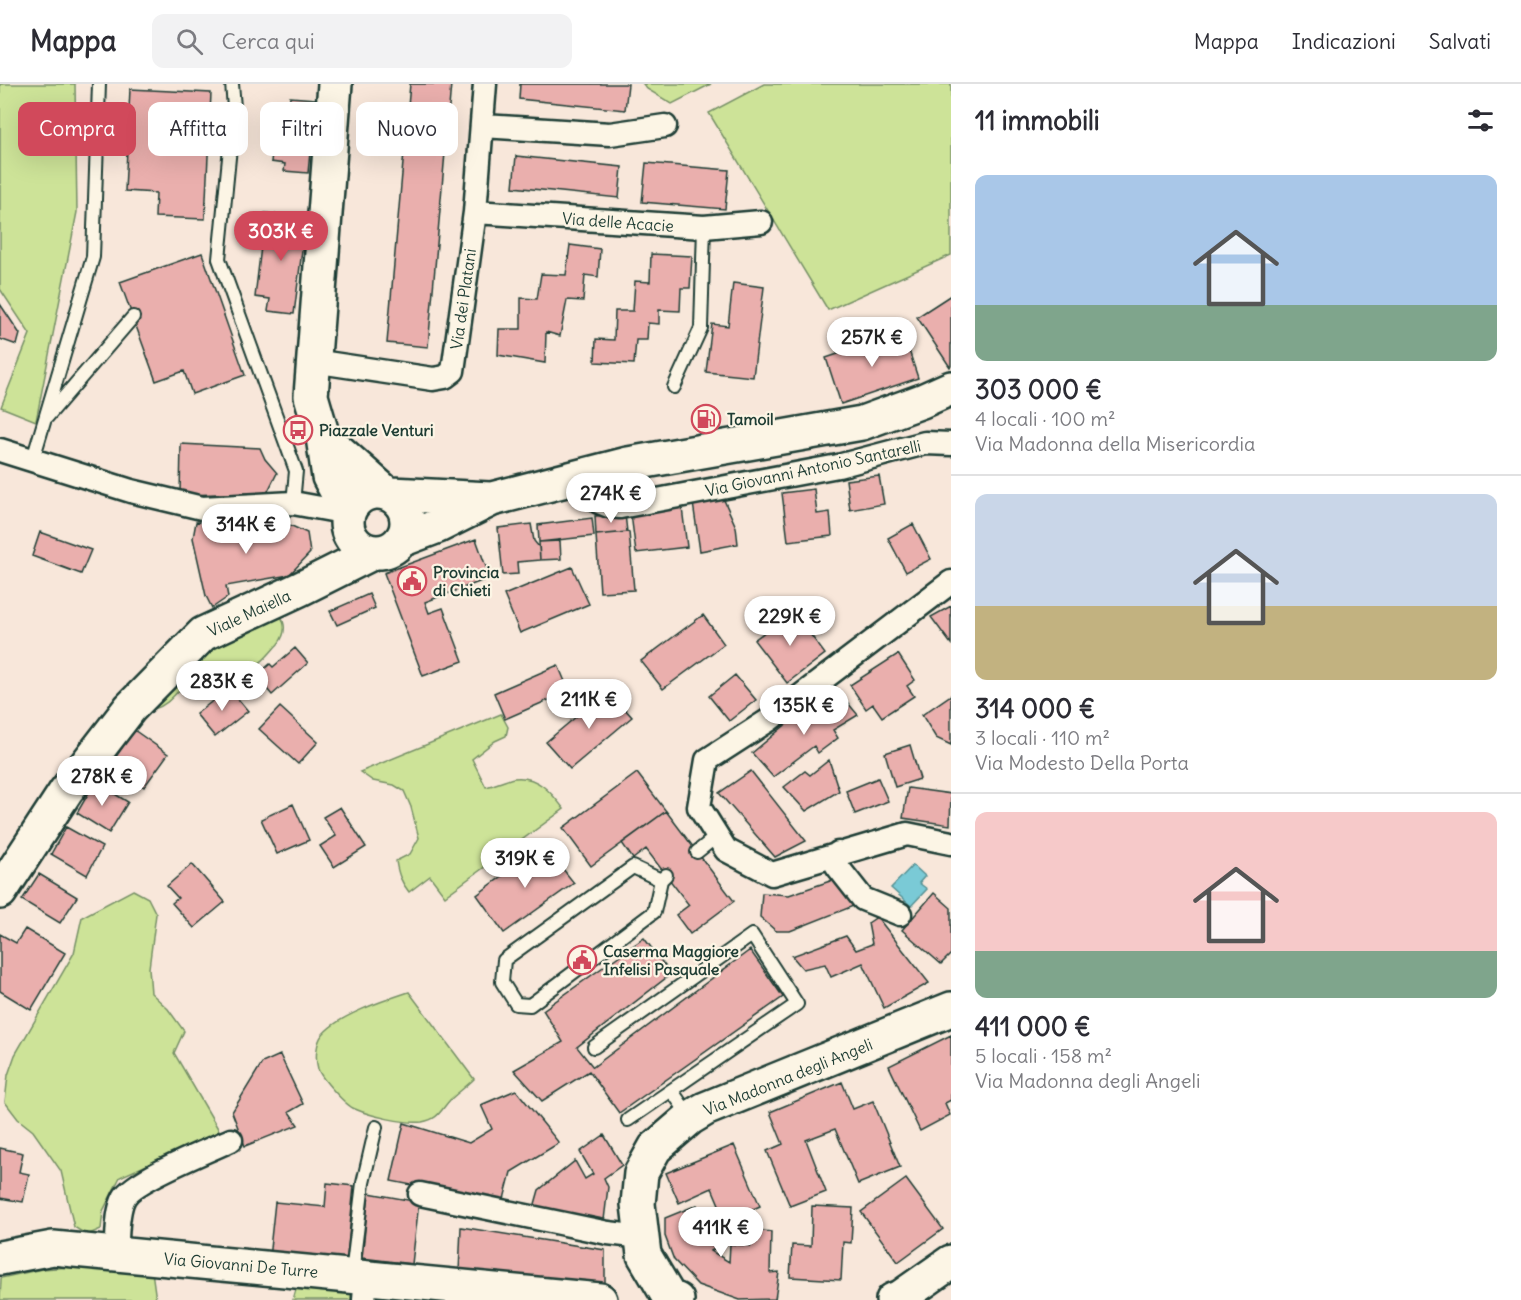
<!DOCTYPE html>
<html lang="it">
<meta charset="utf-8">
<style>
:root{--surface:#fff;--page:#f2f2f3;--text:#2b2b33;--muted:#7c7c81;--line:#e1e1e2;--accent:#d1495b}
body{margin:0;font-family:Delius,sans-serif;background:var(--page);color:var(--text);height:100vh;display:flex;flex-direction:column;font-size:22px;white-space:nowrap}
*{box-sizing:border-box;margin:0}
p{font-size:20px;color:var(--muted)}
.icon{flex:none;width:33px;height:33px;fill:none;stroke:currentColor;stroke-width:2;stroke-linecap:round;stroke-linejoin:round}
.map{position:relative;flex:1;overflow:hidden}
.side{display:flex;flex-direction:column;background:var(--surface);width:570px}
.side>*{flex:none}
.top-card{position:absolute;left:18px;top:18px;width:570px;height:54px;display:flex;gap:12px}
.price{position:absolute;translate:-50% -51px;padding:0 14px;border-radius:21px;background:#fff;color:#222;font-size:20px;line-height:39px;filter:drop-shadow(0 2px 3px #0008)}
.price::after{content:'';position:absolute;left:50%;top:36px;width:18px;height:14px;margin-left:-9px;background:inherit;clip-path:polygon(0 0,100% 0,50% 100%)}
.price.on{background:var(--accent);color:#fff}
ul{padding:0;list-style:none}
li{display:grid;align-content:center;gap:12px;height:318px;padding:0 24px}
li+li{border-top:2px solid var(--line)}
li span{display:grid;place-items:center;height:186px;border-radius:12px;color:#555}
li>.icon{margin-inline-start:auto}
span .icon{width:108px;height:108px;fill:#fffc;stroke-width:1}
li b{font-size:26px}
h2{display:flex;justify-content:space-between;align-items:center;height:72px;padding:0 24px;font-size:26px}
.tag{padding:0 21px;border-radius:12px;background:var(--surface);box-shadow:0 6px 24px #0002;font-size:21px;line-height:54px}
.tag.on{background:var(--accent);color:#fff}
header{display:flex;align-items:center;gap:36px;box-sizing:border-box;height:84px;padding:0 30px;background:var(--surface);border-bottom:2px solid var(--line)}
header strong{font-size:28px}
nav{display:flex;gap:33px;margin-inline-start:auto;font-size:21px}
.search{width:420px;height:54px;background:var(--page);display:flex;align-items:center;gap:15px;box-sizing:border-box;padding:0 21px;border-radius:12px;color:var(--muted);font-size:22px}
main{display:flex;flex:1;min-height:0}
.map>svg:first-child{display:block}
.green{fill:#cde398;stroke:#769066;stroke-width:1.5}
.water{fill:#7acad6;stroke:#569295;stroke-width:1.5}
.building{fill:#eaafad;stroke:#1f3d34;stroke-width:1.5}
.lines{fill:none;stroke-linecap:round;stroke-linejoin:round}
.lane-casing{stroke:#1f3d34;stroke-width:16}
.street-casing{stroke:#1f3d34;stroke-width:27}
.secondary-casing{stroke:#1f3d34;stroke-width:38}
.lane{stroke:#fcf5e5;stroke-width:12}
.street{stroke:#fcf5e5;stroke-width:22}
.secondary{stroke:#fcf5e5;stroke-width:33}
.labels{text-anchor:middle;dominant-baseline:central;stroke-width:4.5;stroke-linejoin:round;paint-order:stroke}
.street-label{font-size:16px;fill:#1f3d34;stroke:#fcf5e5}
.poi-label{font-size:16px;font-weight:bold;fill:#1f3d34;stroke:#fcf5e5;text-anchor:start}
</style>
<header>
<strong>Mappa</strong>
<div class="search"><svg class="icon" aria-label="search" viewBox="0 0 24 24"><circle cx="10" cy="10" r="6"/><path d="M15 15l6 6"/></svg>Cerca qui</div>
<nav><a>Mappa</a><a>Indicazioni</a><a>Salvati</a></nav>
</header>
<main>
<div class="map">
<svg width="951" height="1216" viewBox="0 0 951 1216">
<rect width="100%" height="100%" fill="#f8e7da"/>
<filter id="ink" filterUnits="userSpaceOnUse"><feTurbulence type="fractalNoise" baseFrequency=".0167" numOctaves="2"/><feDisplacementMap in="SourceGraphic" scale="12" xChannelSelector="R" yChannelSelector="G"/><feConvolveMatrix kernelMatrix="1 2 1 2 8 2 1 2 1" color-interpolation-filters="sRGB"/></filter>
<g filter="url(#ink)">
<path class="green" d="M0,0H75L77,128L36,337L1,323L30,250L0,205Z
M643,0H711L672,20L647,5Z
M764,0H951V171L828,226L709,29Z
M275,522C284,535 289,546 278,560C272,566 265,576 258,580C238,591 213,580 194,593C179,602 172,620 154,625L149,618L176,585Z
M501,630L508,643L506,652L495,657L472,675L486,703C495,701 505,696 514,694C537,691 551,708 564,725L445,812L430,792L409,808C401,798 398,790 396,777L410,770L419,754L411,723L404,707L394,701L373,697L360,688Z
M133,806L148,814L156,830L149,884L151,909L168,925L184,947L174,969L220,1048L120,1093L103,1127L101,1145L87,1151L74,1143L61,1087L33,1047L18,1035L5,1018L8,991L15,971L74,869L82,833Z
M409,908L474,995C466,1003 457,1009 450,1016C440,1027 439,1035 422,1038C405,1040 371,1032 355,1025C346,1022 321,994 318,985C315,974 316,958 323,950C339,931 385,916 409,908Z
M114,1180H151L156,1216H0L1,1194L42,1185Z
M352,1197L351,1216H293L297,1202Z"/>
<path class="water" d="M913,781L925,792L919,799L927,805L911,822L891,804Z"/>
<path class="building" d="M410,0H451L428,263L387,259Z
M520,0H628L625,26L519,15Z
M130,5L211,9L205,135L155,133L156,109L125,107Z
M290,13L315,15L308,89L284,87L285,80L271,78L277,22H289Z
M516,72L622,83L619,114L513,103Z
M646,79L729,86L725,125L642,118Z
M265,129L306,134L294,230L268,227L270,215L255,213Z
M570,161L600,165L598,193L585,191L583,217L567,216L560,252L546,248L545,279L498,271L499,245H521V214L537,215L541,190L566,191Z
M202,169L245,291L192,310L184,287L156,297L120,198Z
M202,169L245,291L192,310L184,287L156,297L120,198Z
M651,170L692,172L690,204H681L680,227L659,226V240L648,239L647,256H636L634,280L595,278L596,255L614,256L615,227H633L635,197L650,198Z
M733,199L764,203L753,293L706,288L712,240L728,242Z
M951,211V282L950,283L917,233Z
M0,220L20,250L17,261L0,255Z
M903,248L918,294L841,320L826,274Z
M181,360L260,364L265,375L277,389L267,409L180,411Z
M879,392L884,420L850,426L846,396Z
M814,405L817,430L830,428L832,452L788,457L782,409Z
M724,416L736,443L738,460L700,467L693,419Z
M682,424L687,463L636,469L631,430Z
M625,430L627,448L596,451L595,432Z
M592,434L594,452L539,458L538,441Z
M279,436L307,449L310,469L289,491L226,502L228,513L212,524L206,512L193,454L196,438L227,439L229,449Z
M531,440L534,457L539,463L540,476L517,478L518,490L503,491L498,444Z
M913,440L931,475L906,488L888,454Z
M40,448L91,466L81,490L32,472Z
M629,448L634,506L600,508L596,451Z
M476,455L490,494L425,518L429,529L443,524L463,577L423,592L384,489Z
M560,457L561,475L540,476L539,458Z
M572,483L589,520L520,549L504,511Z
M369,510L375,524L337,541L330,527Z
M951,522V560L931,533Z
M793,527L825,570L787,599L754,556Z
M703,531L724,560L663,605L641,577Z
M295,564L308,579L272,611L256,592L270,580L273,583Z
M898,570L915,596L907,602L914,612L882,633L873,620L866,625L850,601Z
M558,581L569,607L505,635L494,609Z
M735,591L756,616L729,637L709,612Z
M229,604L248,627L215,653L196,630Z
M608,606L632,633L570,685L546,658Z
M951,611V661L936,654L922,631Z
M842,612L858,631L833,646L838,654L818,669L814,662L773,693L752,669L796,632L800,638Z
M280,623L318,658L298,680L259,645Z
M134,646L168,670L144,703L111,680Z
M910,661L920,695L895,703L885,669Z
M829,676L839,707L806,727L784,703L805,687L810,691Z
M751,687L806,757L775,773L719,709Z
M637,689L666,727L591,782L563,744Z
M878,694L888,717L855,730L846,707Z
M95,698L128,718L109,749L77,729Z
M908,704L951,710L950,741L903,734Z
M293,720L309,756L277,770L261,735Z
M340,723L366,763L334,783L320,762L336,752L323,733Z
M666,727L734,817L690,850L676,831L689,821L646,765L633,775L622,759Z
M66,743L102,763L87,791L51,770Z
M544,761L574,799L504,849L477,811Z
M192,780L225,818L194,844L172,819L178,814L167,802Z
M39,790L77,813L60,839L22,816Z
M842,793L861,819L790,847H776L760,833L762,809L789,811Z
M934,809L951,824V870L941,880L902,846Z
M877,833L929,899L884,924L863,879L831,893L825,880L803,885L792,872L846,852L856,866L872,860L868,839Z
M25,845L65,869L31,926L0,907V850L16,859Z
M644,854L671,890L577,963L593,983L750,866L783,913L619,1029L589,987L542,1017L514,986L563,958L543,926Z
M951,951V1016L945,1019L950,1031L920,1047L889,982Z
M280,971L303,1020L289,1028L298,1041L245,1062L232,1028L262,979Z
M842,998L853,1025L873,1017L900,1083L858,1100L835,1045L806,1056L826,1108L790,1122L767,1067L783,1060L770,1028Z
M516,1006L559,1059L511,1088L503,1119L391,1097L404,1039L469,1059L492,1045L481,1021Z
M604,1051L622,1081L604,1094L608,1103L604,1136L533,1127L539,1106L575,1077L585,1095L593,1090L580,1068Z
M734,1061L760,1122L726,1137L712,1104L679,1119L666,1089Z
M0,1064L23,1069L19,1088L29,1090L23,1118L0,1114Z
M906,1095L943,1145L898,1178L861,1128Z
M327,1099L354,1102L346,1182L269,1174L275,1118L325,1123Z
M369,1109L419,1118L412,1180L362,1174Z
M697,1121L705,1138L711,1134L721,1160L711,1167L729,1178L730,1160L751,1162L747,1145L771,1148L770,1189L779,1188L775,1215L740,1216L698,1201L674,1176L665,1152V1134Z
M812,1122L853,1124L851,1159L843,1158L841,1196L790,1193L792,1161L811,1162Z
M461,1143L605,1166V1202L459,1189Z"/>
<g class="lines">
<g class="lane-casing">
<path id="lane" d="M232,0L234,23L219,175L296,387L293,419
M674,303L701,244L704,143
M47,333L133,233
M33,375L93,173L99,0
M697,768L717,752
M661,796L633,783L504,876L502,898L516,920L530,921L654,828L661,796L666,791
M594,963L752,851L797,920L628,1036
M672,1007L690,1033
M352,1190L363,1099L376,1043"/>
</g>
<g class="street-casing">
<path id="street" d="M483,42L610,50L665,42
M475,128L704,143L761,138
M313,277L433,295L445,293L453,287L475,128L485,0
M0,366L131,407L202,424L293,419L348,429
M589,390L599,418L609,422L620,423L838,382L925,359L951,360
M951,498L769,636L707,676L699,723L726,766L772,790L907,750L951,759
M838,769L837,782L863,815L900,830
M420,1110L608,1149L642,1153
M116,1170C118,1153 116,1129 124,1114C133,1096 209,1066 231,1056
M364,1216L366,1193"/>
</g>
<g class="secondary-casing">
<path id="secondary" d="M335,0L311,312L323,353L329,393L348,428
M323,353L385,408
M347 438a30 30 0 1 1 60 0a30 30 0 1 1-60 0Z
M391,410L490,415
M401,456L438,442L492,415L628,380L862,339L922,317L951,304
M0,808L66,707L130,624L203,550L300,505L374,468
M0,1174L53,1164L600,1216
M677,1216L669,1213L644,1171L638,1120L641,1089L655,1064L690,1034L705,1025L951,925
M893,1216L901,1213L951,1178"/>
</g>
<use href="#lane" class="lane"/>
<use href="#street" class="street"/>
<use href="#secondary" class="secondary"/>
</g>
</g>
<defs>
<g id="fuel-ring" transform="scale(1.5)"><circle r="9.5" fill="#fcf5e5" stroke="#d1495b" stroke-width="1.5"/><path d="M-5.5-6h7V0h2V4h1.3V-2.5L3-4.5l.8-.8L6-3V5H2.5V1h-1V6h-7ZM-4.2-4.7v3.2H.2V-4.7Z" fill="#d1495b"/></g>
<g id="bus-ring" transform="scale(1.5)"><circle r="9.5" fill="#fcf5e5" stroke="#d1495b" stroke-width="1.5"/><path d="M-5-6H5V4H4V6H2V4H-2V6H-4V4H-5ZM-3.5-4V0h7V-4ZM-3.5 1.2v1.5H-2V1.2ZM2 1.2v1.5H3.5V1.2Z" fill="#d1495b"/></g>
<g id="civic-ring" transform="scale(1.5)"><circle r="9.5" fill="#fcf5e5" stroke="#d1495b" stroke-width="1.5"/><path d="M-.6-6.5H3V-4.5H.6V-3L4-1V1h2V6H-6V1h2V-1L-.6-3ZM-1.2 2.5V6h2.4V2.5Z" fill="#d1495b"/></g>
</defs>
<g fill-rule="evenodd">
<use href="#fuel-ring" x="706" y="335"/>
<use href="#bus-ring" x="298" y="346"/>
<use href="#civic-ring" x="412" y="497"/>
<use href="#civic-ring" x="582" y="876"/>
</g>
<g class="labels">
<g class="street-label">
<text transform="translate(618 138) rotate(4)">Via delle Acacie</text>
<text transform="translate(463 215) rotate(-82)">Via dei Platani</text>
<text transform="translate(813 384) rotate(-12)">Via Giovanni Antonio Santarelli</text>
<text transform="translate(249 529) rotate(-25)">Viale Maiella</text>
<text transform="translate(788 993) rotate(-22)">Via Madonna degli Angeli</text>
<text transform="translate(241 1181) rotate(5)">Via Giovanni De Turre</text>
</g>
<g class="poi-label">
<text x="727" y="335">Tamoil</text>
<text x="319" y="346">Piazzale Venturi</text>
<text x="433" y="488">Provincia<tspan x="433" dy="18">di Chieti</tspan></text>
<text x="603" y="867">Caserma Maggiore<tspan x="603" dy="18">Infelisi Pasquale</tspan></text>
</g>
</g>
</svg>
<b class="price on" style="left:281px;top:178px">303K €</b>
<b class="price" style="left:872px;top:284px">257K €</b>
<b class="price" style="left:611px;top:440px">274K €</b>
<b class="price" style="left:246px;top:471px">314K €</b>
<b class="price" style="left:790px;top:563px">229K €</b>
<b class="price" style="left:222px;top:628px">283K €</b>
<b class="price" style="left:589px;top:646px">211K €</b>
<b class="price" style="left:804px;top:652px">135K €</b>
<b class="price" style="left:102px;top:723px">278K €</b>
<b class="price" style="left:525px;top:805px">319K €</b>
<b class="price" style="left:721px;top:1174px">411K €</b>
<div class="top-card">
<a class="tag on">Compra</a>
<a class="tag">Affitta</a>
<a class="tag">Filtri</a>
<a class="tag">Nuovo</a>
</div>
</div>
<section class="side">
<h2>11 immobili<svg class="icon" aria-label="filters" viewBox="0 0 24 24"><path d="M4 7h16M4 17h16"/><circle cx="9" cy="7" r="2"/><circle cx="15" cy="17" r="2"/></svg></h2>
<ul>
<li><span style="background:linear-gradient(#a9c7e8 70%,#7fa58c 0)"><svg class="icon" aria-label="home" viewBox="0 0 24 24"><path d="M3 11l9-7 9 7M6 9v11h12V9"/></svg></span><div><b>303 000 €</b><p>4 locali · 100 m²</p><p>Via Madonna della Misericordia</p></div></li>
<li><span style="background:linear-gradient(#c9d6e8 60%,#c2b280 0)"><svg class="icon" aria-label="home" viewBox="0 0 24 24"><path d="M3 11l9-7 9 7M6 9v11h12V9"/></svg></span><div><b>314 000 €</b><p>3 locali · 110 m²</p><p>Via Modesto Della Porta</p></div></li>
<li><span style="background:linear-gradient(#f6c9c9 75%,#7fa58c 0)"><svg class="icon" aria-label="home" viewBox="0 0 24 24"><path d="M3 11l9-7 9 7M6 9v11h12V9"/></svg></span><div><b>411 000 €</b><p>5 locali · 158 m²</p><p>Via Madonna degli Angeli</p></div></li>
</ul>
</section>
</main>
